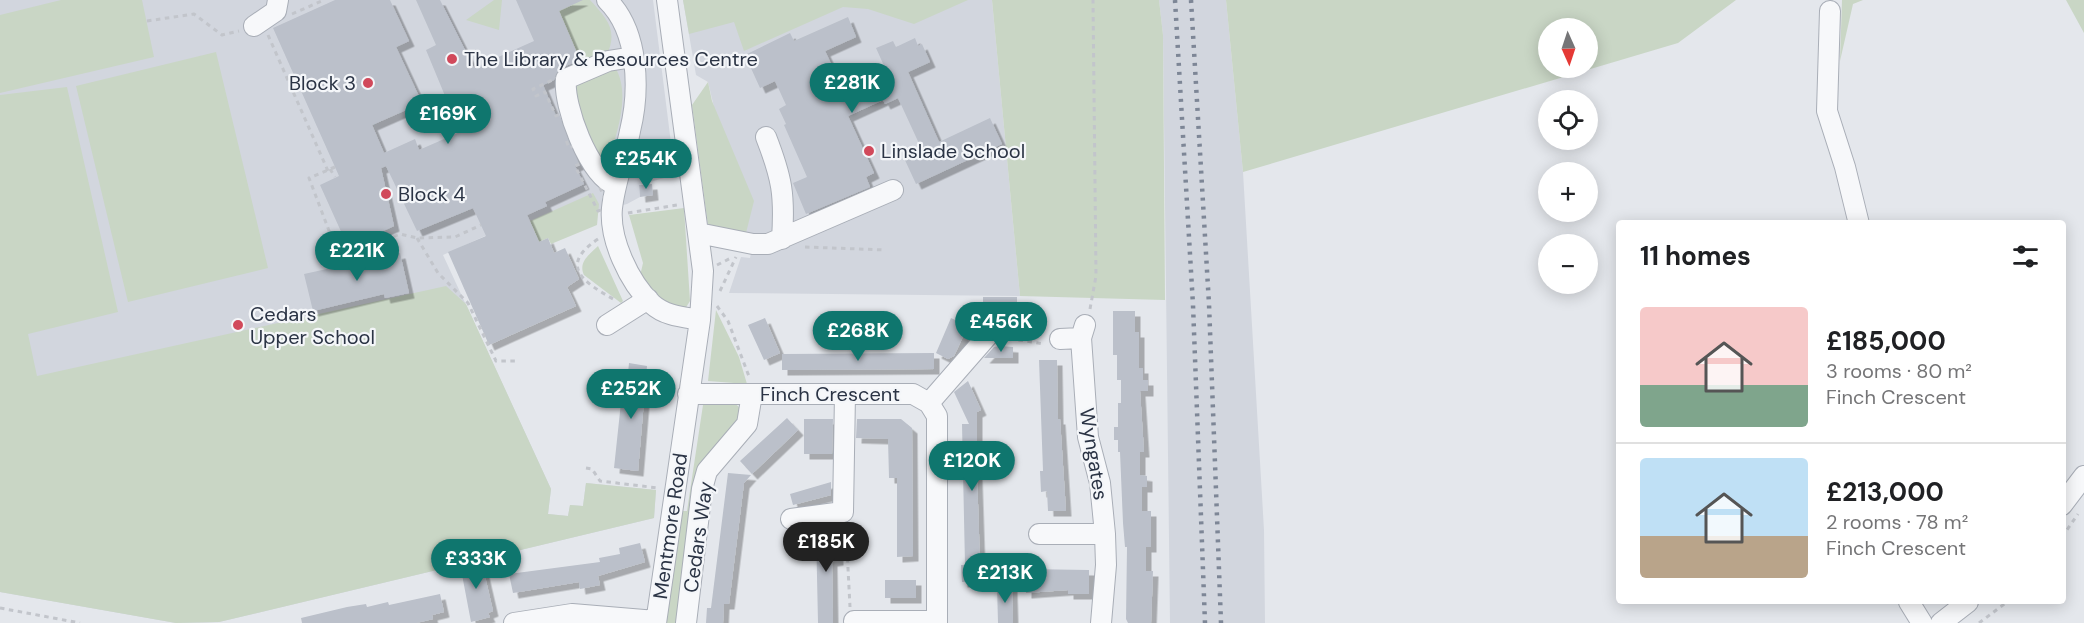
<!DOCTYPE html>
<meta charset="utf-8">
<style>
:root{--surface:#fff;--page:#f2f2f2;--text:#202124;--muted:#757577;--line:#e0e0e0;--accent:#0f766e}
body{margin:0;font-family:"DM Sans",sans-serif;background:var(--page);color:var(--text);height:100vh;display:flex;flex-direction:column;font-size:22px;white-space:nowrap}
*{box-sizing:border-box;margin:0}
p{font-size:20px;color:var(--muted)}
.icon{flex:none;width:33px;height:33px;fill:none;stroke:currentColor;stroke-width:2;stroke-linecap:round;stroke-linejoin:round}
.map{position:relative;flex:1;overflow:hidden}
.details{position:absolute;left:1616px;top:220px;width:450px;height:384px;display:flex;flex-direction:column;background:var(--surface);border-radius:6px;box-shadow:0 3px 15px #0003}
.details>*{flex:none}
.needle{width:39px;rotate:177deg}
.controls{position:absolute;left:1538px;top:18px;display:grid;gap:12px}
.controls a{display:grid;place-items:center;width:60px;height:60px;border-radius:50%;background:var(--surface);box-shadow:0 3px 15px #0003;font-size:30px}
.price{position:absolute;translate:-50% -51px;padding:0 14px;border-radius:21px;background:var(--accent);color:#fff;font-size:20px;line-height:39px;filter:drop-shadow(0 2px 3px #0008)}
.price::after{content:'';position:absolute;left:50%;top:36px;width:18px;height:14px;margin-left:-9px;background:inherit;clip-path:polygon(0 0,100% 0,50% 100%)}
.price.selected{background:#222;color:#fff}
ul{padding:0;list-style:none}
li{display:flex;align-items:center;gap:18px;height:150px;padding:0 24px}
li+li{border-top:2px solid var(--line)}
li span{display:grid;place-items:center;flex:none;width:168px;height:120px;border-radius:6px;color:#555}
li>.icon{margin-inline-start:auto}
span .icon{width:72px;height:72px;fill:#fffc;stroke-width:1}
li b{font-size:26px}
h2{display:flex;justify-content:space-between;align-items:center;height:72px;padding:0 24px;font-size:26px}
.map>svg:first-child{display:block}
.built{fill:#d2d6de}
.green{fill:#c9d6c5;fill-rule:evenodd}
.building{fill:#bbc0ca;filter:url(#shadow)}
.lines{fill:none;stroke-linecap:round;stroke-linejoin:round}
.minor-casing{stroke:#a9aeb7;stroke-width:22}
.path{stroke:#c2c5cb;stroke-width:3;stroke-dasharray:4.5 4.5;stroke-linecap:butt}
.minor{stroke:#f7f8fa;stroke-width:20}
.rail{stroke:#7d8696;stroke-width:4.5;stroke-dasharray:3 6;stroke-linecap:butt}
.poi-dot{fill:#d1495b;stroke:#f4f6f9;stroke-width:2}
.labels{text-anchor:middle;dominant-baseline:central;stroke-width:4.5;stroke-linejoin:round;paint-order:stroke}
.poi-label{font-size:20px;fill:#2b3445;stroke:#f4f6f9;text-anchor:start}
.street-label{font-size:20px;fill:#2b3445;stroke:#f4f6f9}
</style>
<div class="map">
<svg width="2084" height="623" viewBox="0 0 2084 623">
<defs>
<filter id="shadow"><feDropShadow dx="5.5" dy="5.5" stdDeviation="0" flood-color="#0004"/></filter>
</defs>
<rect width="100%" height="100%" fill="#e4e7ec"/>
<path class="built" d="M0,0H653L675,175L639,185L640,197L627,204L533,228L529,221L487,239L485,236L443,255L551,489L548,514L568,516L570,505L583,506L586,483L656,490L654,518L219,622L176,623L0,592Z
M683,0H992L1020,296L729,293L741,257L750,258L754,238L745,237L708,82L696,75Z
M1159,0H1226L1243,172L1264,530L1265,623H1170L1163,35Z"/>
<path class="green" d="M61,0H142L154,57L0,93V15Z
M494,0H502L499,30L466,20Z
M566,0H590C607,19 619,30 606,57L583,67L559,11Z
M683,0H968L914,24L868,9L843,7L744,51L734,22L689,34Z
M992,0H1159L1163,35L1165,300L1020,296Z
M1226,0H1736L1678,43L1243,172ZM1548,28H1587V68H1548Z
M1842,0H1863L1853,4L1840,61Z
M2066,0H2084V33Z
M216,52L268,268L128,302L76,86Z
M616,69C631,96 616,135 608,162L603,167L572,111V81Z
M708,82L712,101L754,201L745,237L708,226L692,105Z
M67,87L118,312L28,334L37,376L446,286L466,304L551,489L548,514L568,516L570,505L583,506L586,483L656,490L654,518L219,622L176,623L0,592V95Z
M593,193L599,204L597,225L551,244L548,238L539,242L530,221Z
M684,208L690,301L685,309C663,309 653,292 640,276L643,263L629,215Z
M598,246L623,301L621,303L584,275C578,262 589,255 598,246Z
M716,310L739,357L747,384L708,381Z
M715,400L733,402L739,407L741,422L715,450L678,623H664L678,511H687L703,405Z"/>
<path class="building" d="M335,0H390L409,41L396,47L422,103L372,125L384,153L415,139L419,150L460,132L426,50L436,45L416,0H440L474,68L534,41L516,0H583L559,11L580,60L561,68L554,80L543,85L556,116L559,114L579,164L575,166L584,184L545,202L547,206L527,215L539,242L548,238L554,253L565,248L579,279L567,287L576,306L489,345L448,252L486,236L473,208L417,231L386,166L381,168L394,226L348,247L320,185L339,176L273,28Z
M848,17L856,37L825,51L846,96L889,77L876,48L893,41L896,47L915,38L918,46L922,44L930,62L908,72L939,142L990,118L1002,144L916,184L904,158L922,150L898,98L885,104L883,100L848,116L874,173L866,177L870,187L806,214L793,183L807,177L784,125L786,124L779,109L786,105L775,81L760,88L745,55L790,33L794,41Z
M652,184L653,195L640,197L639,185Z
M400,253L409,293L385,298L384,294L313,311L304,274Z
M983,297H1017V310H983Z
M1113,311H1135V332H1139V368H1143V380H1148V391H1140L1144,452H1140V475L1147,476V487H1142V511H1151V547H1146V571H1153L1151,623H1128L1126,619L1127,547H1125L1123,523L1120,452H1118V440H1114V427H1118V403H1121V380H1117V355H1113Z
M765,318L780,353L764,360L748,325Z
M951,318L968,326L954,356L948,359L936,353Z
M1000,346L1013,347V358H984L994,347Z
M934,353V369L782,370V354Z
M1039,360H1057L1058,419H1060L1066,511H1048L1047,491L1041,492L1040,471H1043Z
M629,363L647,366L638,471L614,468L622,393H626Z
M968,381L981,410L977,412V473L980,564H996L997,581L962,582L961,565H965L962,424H969L954,392Z
M787,418L798,430L752,474L740,461Z
M804,419H833L832,454H804Z
M857,419H901L912,428L913,556L897,557V478H889L888,439L856,438Z
M728,473L751,475L744,483L729,604H724L723,623H706L707,608H711Z
M831,482V495L793,505L790,494Z
M816,530H837L838,560L832,561L833,623H818Z
M640,543L645,562L598,576L600,585L580,589L579,582L513,593L509,574L600,562L599,558L620,554L619,548Z
M481,559L493,611L488,613L490,617L471,622L460,564Z
M1026,569L1089,570V594H1068V590L1026,593Z
M885,580H916V598H885Z
M997,586H1012L1013,623H998Z
M440,594L444,612L432,615L433,619L416,623H302L301,618L347,607L366,604L367,607L388,602L389,605Z"/>
<g class="lines">
<g class="minor-casing">
<path id="minor" d="M607,0C639,31 640,90 630,131C625,157 615,181 612,208C609,239 629,282 652,304C665,316 683,317 700,320
M1830,11L1827,111L1845,167L1859,224
M254,26L276,11L278,0
M766,137C782,178 785,195 782,239
M615,185C589,175 563,106 566,79L608,61L633,57
M698,233L753,244H768L893,190
M607,325L648,299
M1085,325L1081,338L1088,437L1100,483L1105,534L1106,565L1101,623
M1060,339L1081,338
M688,394H913L929,403L937,416V623
M929,403L997,325
M2062,505L2084,476
M791,519L843,512L845,394
M1039,534H1105
M1909,602L1922,623
M854,621H937
M514,623L572,614L656,621
M656,623L700,320L703,271L667,0
M686,623L702,489L707,471L747,424L752,394
M1941,623L1968,602"/>
</g>
<path class="path" d="M292,14L324,0
M147,21L194,14L222,35L239,31
M268,35L328,171
M568,73L572,81V111L597,163L603,167L597,180L605,200V209L598,211L575,166L587,161L579,144L569,148L566,140L578,135L567,111L556,116L545,92L536,96L533,89Z
M335,167L309,178L339,257L400,234L417,238L455,237L481,225
M330,169L335,177
M628,213L677,205
M417,238L438,273L468,303L496,361H516
M598,239C558,266 583,282 615,300
M805,247L885,250
M335,265L339,257
M717,265L733,257
M720,291L736,257
M717,306L728,321L750,379
M1090,309L1096,276L1093,0
M1011,335L1019,340L1044,344
M586,468L592,469L600,481L658,488
M2062,537L2078,514
M847,549L850,607
M0,608L80,623
M1979,623L2007,602"/>
<use href="#minor" class="minor"/>
<path class="rail" d="M1175,0L1193,305L1205,623
M1191,0L1209,304L1221,623"/>
</g>
<g class="poi-dot">
<circle cx="452" cy="59" r="6"/>
<circle cx="368" cy="83" r="6"/>
<circle cx="869" cy="151" r="6"/>
<circle cx="386" cy="194" r="6"/>
<circle cx="238" cy="325" r="6"/>
</g>
<g class="labels">
<g class="poi-label">
<text x="464" y="59">The Library &amp; Resources Centre</text>
<text x="356" y="83" text-anchor="end">Block 3</text>
<text x="881" y="151">Linslade School</text>
<text x="398" y="194">Block 4</text>
<text x="250" y="314">Cedars<tspan x="250" dy="23">Upper School</tspan></text>
</g>
<g class="street-label">
<text x="830" y="394">Finch Crescent</text>
<text transform="translate(1094 454) rotate(81)">Wyngates</text>
<text transform="translate(670 526) rotate(-82)">Mentmore Road</text>
<text transform="translate(698 537) rotate(-82)">Cedars Way</text>
</g>
</g>
</svg>
<div class="controls">
<a><svg class="needle" viewBox="-14 -14 28 28"><path d="M0-13l5 13h-10z" fill="#e53935"/><path d="M0 13l5-13h-10z" fill="#757577"/></svg></a>
<a><svg class="icon" aria-label="locate" viewBox="0 0 24 24"><circle cx="12" cy="12" r="6"/><path d="M12 2v4M12 18v4M2 12h4M18 12h4"/></svg></a>
<a>+</a>
<a>−</a>
</div>
<b class="price" style="left:852px;top:114px">£281K</b>
<b class="price" style="left:448px;top:145px">£169K</b>
<b class="price" style="left:646px;top:190px">£254K</b>
<b class="price" style="left:357px;top:282px">£221K</b>
<b class="price" style="left:1001px;top:353px">£456K</b>
<b class="price" style="left:858px;top:362px">£268K</b>
<b class="price" style="left:631px;top:420px">£252K</b>
<b class="price" style="left:972px;top:492px">£120K</b>
<b class="price selected" style="left:826px;top:573px">£185K</b>
<b class="price" style="left:476px;top:590px">£333K</b>
<b class="price" style="left:1005px;top:604px">£213K</b>
<section class="details">
<h2>11 homes<svg class="icon" aria-label="filters" viewBox="0 0 24 24"><path d="M4 7h16M4 17h16"/><circle cx="9" cy="7" r="2"/><circle cx="15" cy="17" r="2"/></svg></h2>
<ul>
<li><span style="background:linear-gradient(#f6c9c9 65%,#7fa58c 0)"><svg class="icon" aria-label="home" viewBox="0 0 24 24"><path d="M3 11l9-7 9 7M6 9v11h12V9"/></svg></span><div><b>£185,000</b><p>3 rooms · 80 m²</p><p>Finch Crescent</p></div></li>
<li><span style="background:linear-gradient(#bfe0f5 65%,#b9a48a 0)"><svg class="icon" aria-label="home" viewBox="0 0 24 24"><path d="M3 11l9-7 9 7M6 9v11h12V9"/></svg></span><div><b>£213,000</b><p>2 rooms · 78 m²</p><p>Finch Crescent</p></div></li>
</ul>
</section>
</div>
